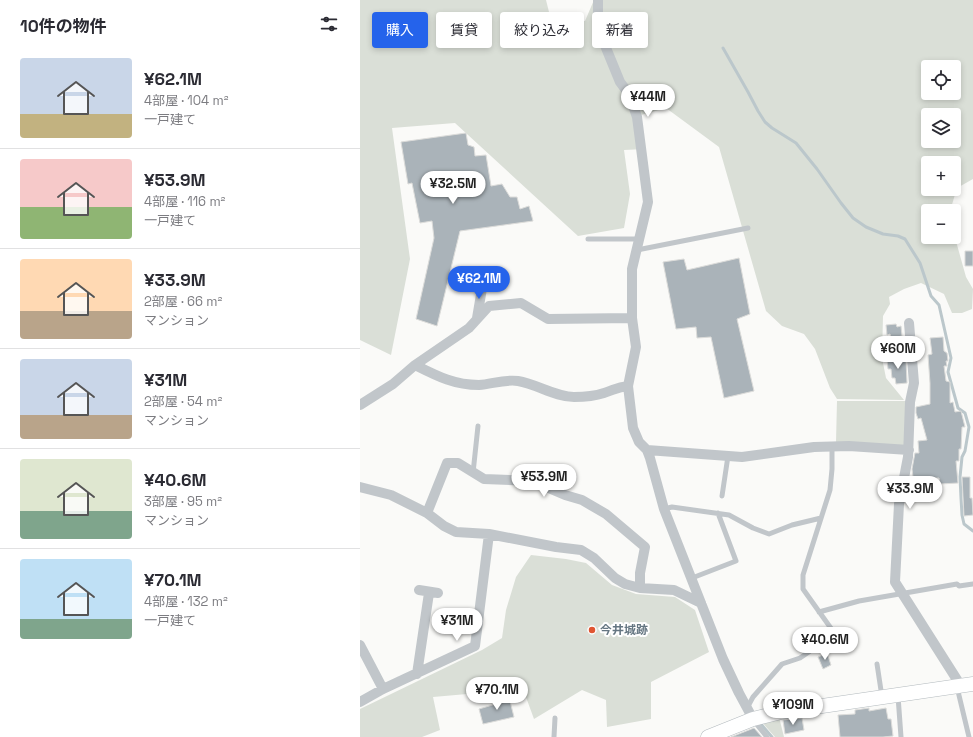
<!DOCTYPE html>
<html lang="ja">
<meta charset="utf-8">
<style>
:root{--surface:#fff;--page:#f7f7f7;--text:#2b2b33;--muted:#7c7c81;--line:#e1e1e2;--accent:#2563eb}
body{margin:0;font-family:"Space Grotesk","Noto Sans JP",sans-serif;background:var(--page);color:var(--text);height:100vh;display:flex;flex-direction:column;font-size:15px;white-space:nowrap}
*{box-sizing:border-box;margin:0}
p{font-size:13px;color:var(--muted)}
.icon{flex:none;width:22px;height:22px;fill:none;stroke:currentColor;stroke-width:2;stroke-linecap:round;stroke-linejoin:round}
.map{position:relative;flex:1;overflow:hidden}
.side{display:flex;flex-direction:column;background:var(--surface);width:360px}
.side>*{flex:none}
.guide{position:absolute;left:12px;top:12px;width:380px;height:36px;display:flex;gap:8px}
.fabs{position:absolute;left:561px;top:60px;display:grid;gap:8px}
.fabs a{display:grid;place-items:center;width:40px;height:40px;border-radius:4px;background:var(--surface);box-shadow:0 2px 6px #0003;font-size:20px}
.price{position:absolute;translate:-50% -34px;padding:0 9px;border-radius:14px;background:#fff;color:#222;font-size:13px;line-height:26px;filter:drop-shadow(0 1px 2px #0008)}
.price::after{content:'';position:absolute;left:50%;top:24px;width:12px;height:9px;margin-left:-6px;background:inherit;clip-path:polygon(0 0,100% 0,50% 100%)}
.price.active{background:var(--accent);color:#fff}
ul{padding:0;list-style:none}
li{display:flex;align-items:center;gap:12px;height:100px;padding:0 20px}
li+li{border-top:1px solid var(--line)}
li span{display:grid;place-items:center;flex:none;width:112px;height:80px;border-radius:4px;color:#555}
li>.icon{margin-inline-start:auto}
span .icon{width:48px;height:48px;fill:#fffc;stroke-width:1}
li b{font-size:17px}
h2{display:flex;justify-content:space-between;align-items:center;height:48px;padding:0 20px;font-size:17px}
.pill{padding:0 14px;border-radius:4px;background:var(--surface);box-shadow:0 2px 6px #0003;font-size:14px;line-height:36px}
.pill.active{background:var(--accent);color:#fff}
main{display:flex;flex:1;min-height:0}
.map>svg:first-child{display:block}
.green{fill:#dadfd7;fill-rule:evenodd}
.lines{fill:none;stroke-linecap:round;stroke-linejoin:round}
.stream{stroke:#bbc7cb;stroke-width:3}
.building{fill:#aab3b9;stroke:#dcdcda}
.secondary-casing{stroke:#b3babe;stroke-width:15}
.lane{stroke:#c1c6ca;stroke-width:5}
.street{stroke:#c1c6ca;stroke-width:10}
.secondary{stroke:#fff;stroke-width:14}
.poi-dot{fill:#e05532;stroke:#fff;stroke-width:1.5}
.labels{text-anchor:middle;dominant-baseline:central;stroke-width:4;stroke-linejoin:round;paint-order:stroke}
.poi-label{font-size:12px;font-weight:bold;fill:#657682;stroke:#fff;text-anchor:start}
</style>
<main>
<section class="side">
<h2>10件の物件<svg class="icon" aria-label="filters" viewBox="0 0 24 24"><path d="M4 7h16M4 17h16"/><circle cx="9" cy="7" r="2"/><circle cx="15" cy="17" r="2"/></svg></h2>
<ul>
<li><span style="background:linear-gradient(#c9d6e8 70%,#c2b280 0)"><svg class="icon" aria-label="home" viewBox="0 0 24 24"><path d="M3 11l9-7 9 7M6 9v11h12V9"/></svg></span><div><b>¥62.1M</b><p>4部屋 · 104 m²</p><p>一戸建て</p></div></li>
<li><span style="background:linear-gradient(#f6c9c9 60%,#8fb573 0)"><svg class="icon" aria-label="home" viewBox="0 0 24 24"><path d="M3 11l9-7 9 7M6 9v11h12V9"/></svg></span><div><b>¥53.9M</b><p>4部屋 · 116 m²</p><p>一戸建て</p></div></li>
<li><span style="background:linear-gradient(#ffd9b3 65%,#b9a48a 0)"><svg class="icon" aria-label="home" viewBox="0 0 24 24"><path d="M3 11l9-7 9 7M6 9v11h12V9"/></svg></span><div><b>¥33.9M</b><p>2部屋 · 66 m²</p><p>マンション</p></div></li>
<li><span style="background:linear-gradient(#c9d6e8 70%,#b9a48a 0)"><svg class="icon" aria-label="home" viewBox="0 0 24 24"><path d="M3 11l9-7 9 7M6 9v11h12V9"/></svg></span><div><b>¥31M</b><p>2部屋 · 54 m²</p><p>マンション</p></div></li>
<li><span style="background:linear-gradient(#dfe7d0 65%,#7fa58c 0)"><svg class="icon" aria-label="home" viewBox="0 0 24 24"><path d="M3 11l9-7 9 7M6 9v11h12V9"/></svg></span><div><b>¥40.6M</b><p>3部屋 · 95 m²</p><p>マンション</p></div></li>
<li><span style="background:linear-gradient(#bfe0f5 75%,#7fa58c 0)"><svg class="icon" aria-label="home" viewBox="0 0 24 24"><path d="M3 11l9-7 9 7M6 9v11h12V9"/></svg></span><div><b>¥70.1M</b><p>4部屋 · 132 m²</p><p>一戸建て</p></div></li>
</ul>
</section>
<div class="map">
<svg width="613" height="737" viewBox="0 0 613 737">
<rect width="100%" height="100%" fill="#fafaf8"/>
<path class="green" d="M0,0H186L190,16L225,21L234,0H613V179L597,188L590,211H568V237H594V234L606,277L613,289L612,309L602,313H592L584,294L561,283L544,289L529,297L530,304L523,316L522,358L526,378L544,400L477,399L470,388L455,349L444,334L422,326L406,311L359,147L306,108L281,115L285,149L264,150L270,194L264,228L218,236L95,123L32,128L50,259L31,355L0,340ZM568,67H594V93H568ZM568,115H594V141H568ZM568,163H594V189H568Z
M477,401H545L546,443L542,446L476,442Z
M171,555L206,559L226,563L252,585L276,594L315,597L335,610L349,652L291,682V719L247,727L246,700L222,690L174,719L163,689L73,697L80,730L62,737H0V709L122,650L142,638L146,610L156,577Z
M419,717L424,737H415L401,721Z"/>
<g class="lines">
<path class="stream" d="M363,48L388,92L398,111L405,122L412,128L436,143L457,169L481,203L493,218L506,227L523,234L538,236L545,239L560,263L571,296L579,305L591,358L588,372L598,408L605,413L609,427L605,451L602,457L600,477L601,498L602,515L604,524L613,531
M400,723L412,737"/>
</g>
<path class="building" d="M106,133L108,145L114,147L115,156L126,155L131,186L142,184L150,197H157L160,209L169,206L173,221L100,231L77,326L56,319L74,238L72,221L60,223L52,183L48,184L41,142Z
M605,251H613V266H605Z
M379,258L390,314L377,319L394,391L364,398L351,337L337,338L336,327L316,329L303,262L324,259L327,270Z
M536,324L537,327L541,326L542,336L531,338L530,334L527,335L526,325Z
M583,337L584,351L587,353L588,361H586L587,366H584L586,381L590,382V403L593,402L595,412L601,411L605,427H602L601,449H599V461H596L598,483L580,484L579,478H563L564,487H549L551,477H553L552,469L555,453H559L558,441L567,440L561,418L558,419L556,413V407L570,404V383L568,355L572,354L570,338Z
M540,358V360H546L547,383L536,384L535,378H532L531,369H528L527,359Z
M602,477H610V498H612L613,515L604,516Z
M466,654L467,656H468L471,665L463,669L458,657Z
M149,697L154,717L123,724L119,709L136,704L135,700Z
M509,708V711L526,708L528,719H531L533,736L523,737H480L478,715L495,714V710Z
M442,718L444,730L425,734L423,720Z
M394,728L402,737H371Z"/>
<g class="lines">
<g class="secondary-casing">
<path id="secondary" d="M348,737L393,719L421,712L613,684"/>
</g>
<path class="lane" d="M228,239H279
M277,250L388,228
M113,473L118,426
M362,496L368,456
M304,509L312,507L369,515L393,528L409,534L432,525L461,518
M332,578L376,561L358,513
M459,612L499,601L597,584L599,586L613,584
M517,664L522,697
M597,687L609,737
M538,696L541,737
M387,708L393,697L422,664L440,658L475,634L443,589V575L470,490L472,469V446
M394,721L407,737
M194,737L195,718"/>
<path class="street" d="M238,0V12L240,28L244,43L260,82L269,94L277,117L288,202L272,269V318L276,347L268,386L273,428L279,442L287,450L290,458L304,509L363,659L379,693L393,719
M117,318L125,271
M549,323L554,383L550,402L548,457L539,504L535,582L601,686
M55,365C77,376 94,385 119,385C132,384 145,379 158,381C177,384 195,397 214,397C224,397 235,396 244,393C254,390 257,387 268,386
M0,405L33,384L55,365L109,328L129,306L161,303L188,319L272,318
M287,450L382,457L454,447L489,446L549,450
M0,487L31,495L67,513L84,526L96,532L129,534L196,547L221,550L234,558L255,578L265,584L280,588L314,590L341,603
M67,513L87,463H98L124,479L172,481L205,495L222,500L246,514L285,547L280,573V588
M59,590L78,593
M0,645L23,689
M57,674L69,593
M0,702L23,689L115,646L129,534"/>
<use href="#secondary" class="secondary"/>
</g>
<circle class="poi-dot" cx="232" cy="630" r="4"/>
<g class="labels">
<g class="poi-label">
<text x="240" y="630">今井城跡</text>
</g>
</g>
</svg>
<div class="fabs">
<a><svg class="icon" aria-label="locate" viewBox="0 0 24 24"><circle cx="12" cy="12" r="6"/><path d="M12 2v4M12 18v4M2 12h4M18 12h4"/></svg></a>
<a><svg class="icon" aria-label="layers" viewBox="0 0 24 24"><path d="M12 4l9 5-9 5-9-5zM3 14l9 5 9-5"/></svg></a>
<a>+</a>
<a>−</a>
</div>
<b class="price" style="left:288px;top:118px">¥44M</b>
<b class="price" style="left:93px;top:205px">¥32.5M</b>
<b class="price active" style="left:119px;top:300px">¥62.1M</b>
<b class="price" style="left:538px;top:370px">¥60M</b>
<b class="price" style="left:184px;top:498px">¥53.9M</b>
<b class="price" style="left:550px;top:510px">¥33.9M</b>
<b class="price" style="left:97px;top:642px">¥31M</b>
<b class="price" style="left:465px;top:661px">¥40.6M</b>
<b class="price" style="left:137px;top:711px">¥70.1M</b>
<b class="price" style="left:433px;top:726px">¥109M</b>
<div class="guide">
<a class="pill active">購入</a>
<a class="pill">賃貸</a>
<a class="pill">絞り込み</a>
<a class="pill">新着</a>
</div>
</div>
</main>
